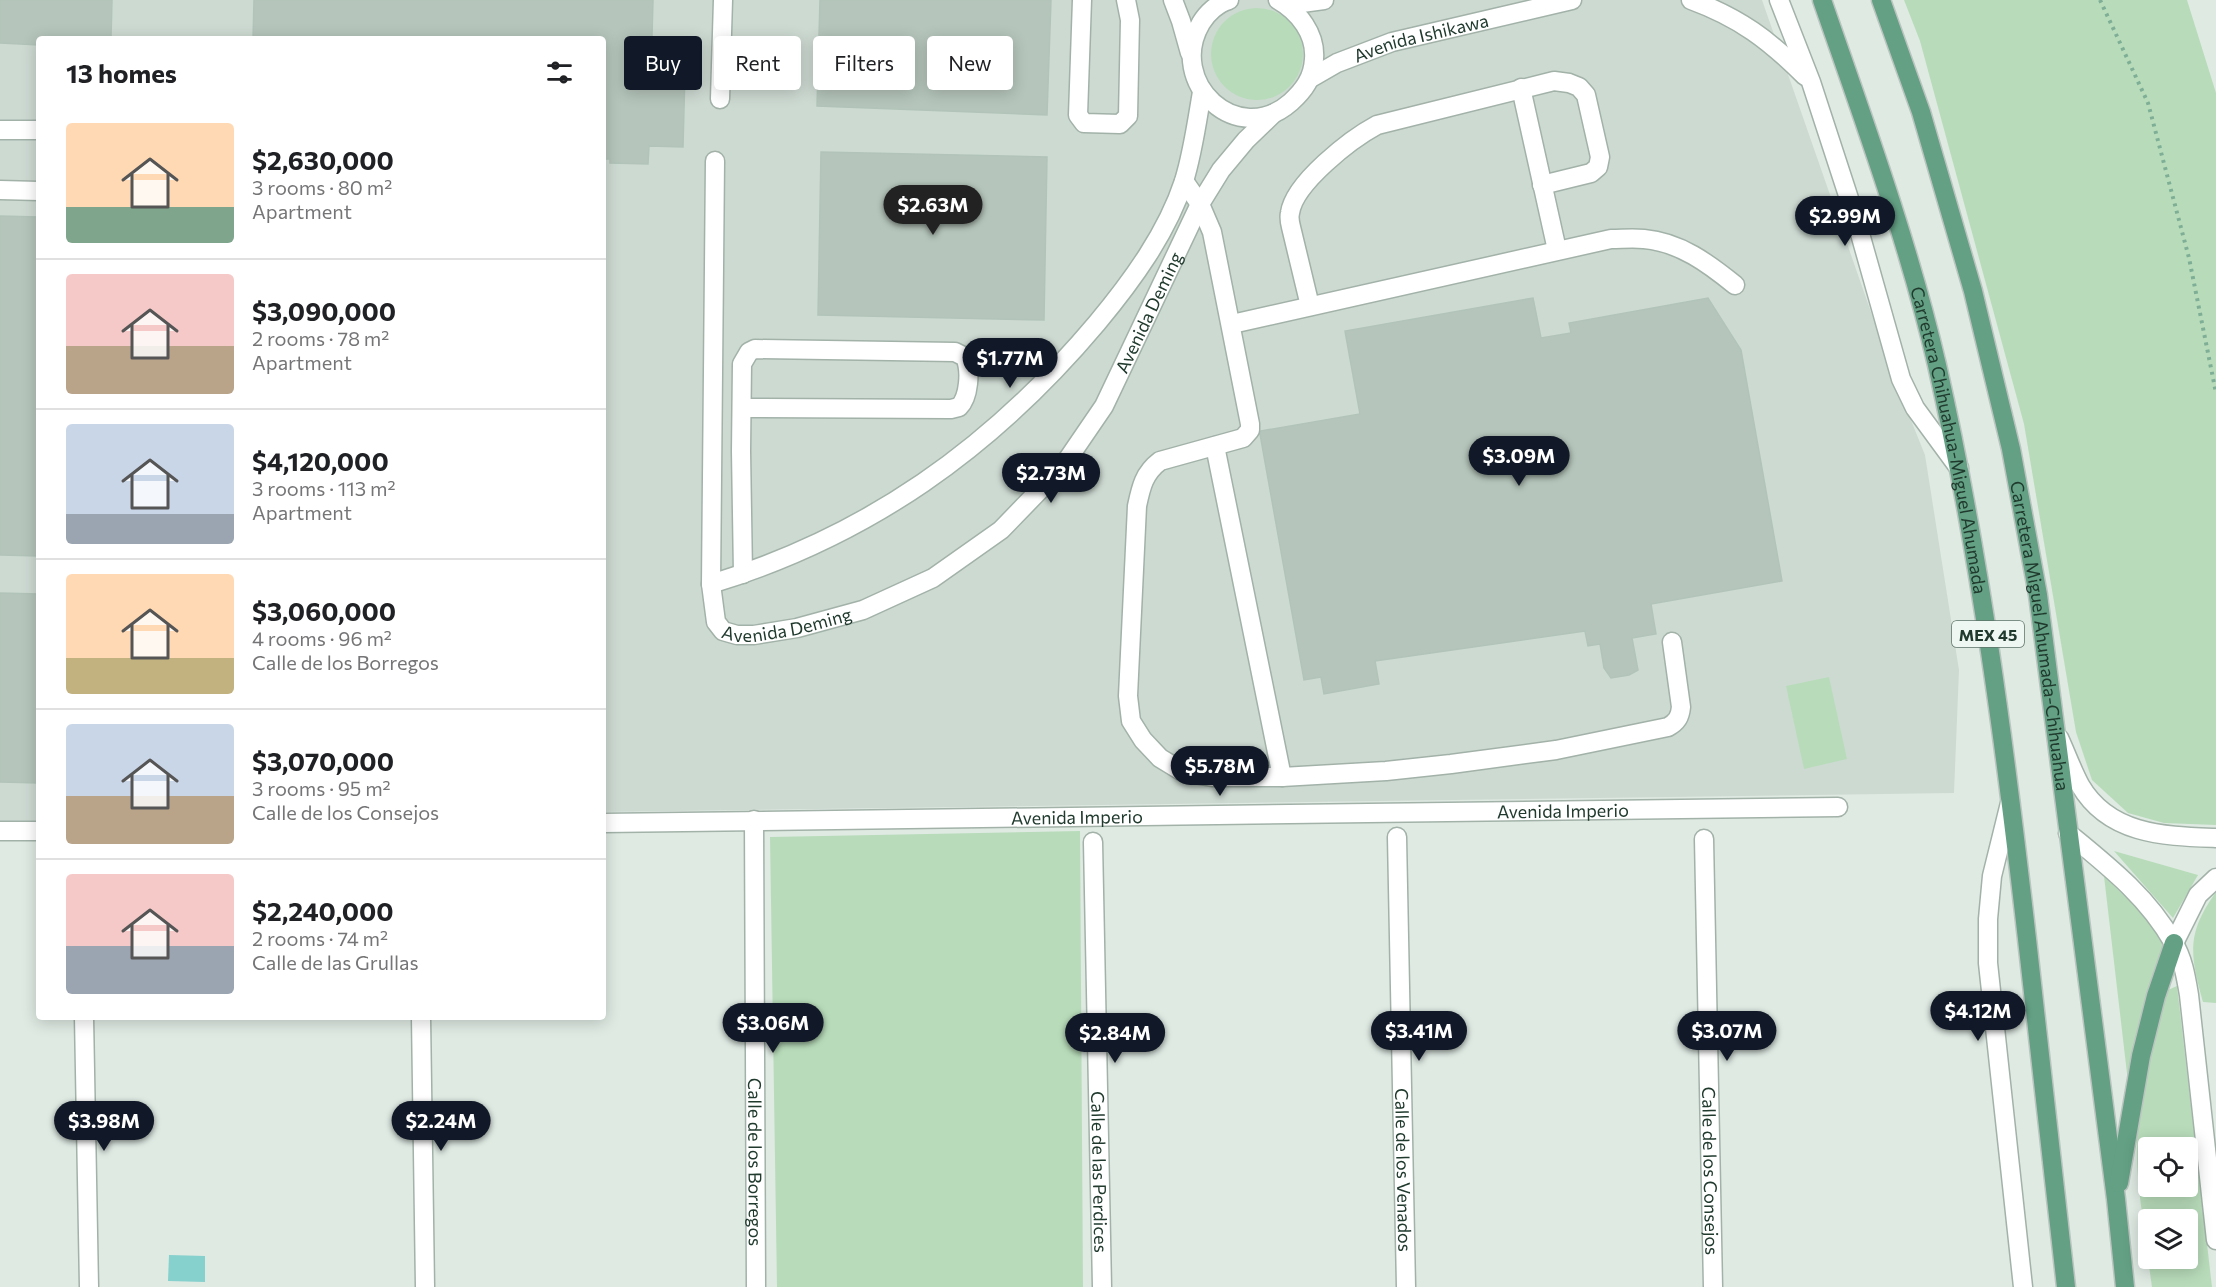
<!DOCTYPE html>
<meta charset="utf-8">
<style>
:root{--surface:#fff;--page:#f2f2f2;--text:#202124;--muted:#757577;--line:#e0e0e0;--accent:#111827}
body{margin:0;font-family:Commissioner,sans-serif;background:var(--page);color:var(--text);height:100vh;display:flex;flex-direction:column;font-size:22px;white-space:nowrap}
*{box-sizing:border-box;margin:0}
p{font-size:20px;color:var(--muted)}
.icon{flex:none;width:33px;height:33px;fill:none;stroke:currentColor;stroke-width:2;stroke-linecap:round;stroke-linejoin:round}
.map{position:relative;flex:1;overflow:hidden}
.panel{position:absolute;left:36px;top:36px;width:570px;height:984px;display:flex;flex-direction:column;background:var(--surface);border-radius:6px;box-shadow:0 3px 15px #0003}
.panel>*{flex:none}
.banner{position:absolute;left:624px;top:36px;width:570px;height:54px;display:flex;gap:12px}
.tools{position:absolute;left:2138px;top:1137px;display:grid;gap:12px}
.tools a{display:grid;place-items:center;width:60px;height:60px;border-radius:6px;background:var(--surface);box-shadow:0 3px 15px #0003;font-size:30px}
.price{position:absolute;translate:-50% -51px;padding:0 14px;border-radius:21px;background:var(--accent);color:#fff;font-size:20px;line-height:39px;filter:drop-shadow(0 2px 3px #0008)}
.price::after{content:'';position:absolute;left:50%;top:36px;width:18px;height:14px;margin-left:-9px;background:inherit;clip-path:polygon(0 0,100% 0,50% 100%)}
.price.active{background:#222;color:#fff}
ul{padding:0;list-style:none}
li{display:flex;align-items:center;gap:18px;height:150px;padding:0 30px}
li+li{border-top:2px solid var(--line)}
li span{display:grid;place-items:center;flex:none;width:168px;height:120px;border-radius:6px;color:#555}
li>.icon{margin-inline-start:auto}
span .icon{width:72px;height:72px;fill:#fffc;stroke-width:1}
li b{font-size:26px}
h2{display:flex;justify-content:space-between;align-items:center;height:72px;padding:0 30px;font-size:26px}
.chip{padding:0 21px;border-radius:6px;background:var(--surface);box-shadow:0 3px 15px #0003;font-size:21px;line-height:54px}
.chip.active{background:var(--accent);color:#fff}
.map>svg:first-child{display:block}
.built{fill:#cddad2}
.green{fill:#b8dcba;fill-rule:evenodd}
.water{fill:#86d0cd}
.building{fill:#b5c5bb;stroke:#b2c4b9;stroke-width:1.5}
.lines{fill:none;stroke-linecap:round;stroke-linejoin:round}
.minor-casing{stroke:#a2b2a9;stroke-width:21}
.major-casing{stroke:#bcc4c0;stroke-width:21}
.path{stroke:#7fae96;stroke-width:4;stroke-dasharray:3 4.5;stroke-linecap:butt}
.minor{stroke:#fff;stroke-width:18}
.major{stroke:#63a084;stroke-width:18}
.labels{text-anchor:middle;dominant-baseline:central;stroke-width:4.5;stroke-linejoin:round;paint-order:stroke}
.shield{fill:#eff7f2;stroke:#5e7369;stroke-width:1.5}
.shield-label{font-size:16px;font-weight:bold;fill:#203a2e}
.street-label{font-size:18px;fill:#203a2e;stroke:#eff7f2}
</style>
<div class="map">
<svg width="2216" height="1287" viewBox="0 0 2216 1287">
<rect width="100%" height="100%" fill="#dfeae3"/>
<path class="built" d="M0,0H1762L1894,378L1925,455L1959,670L1954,793L603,812V39H39V821H0Z"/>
<path class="green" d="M1904,0H2187L2216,93V825L2164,823L2128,813L2092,780L2076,732L2024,424L1920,41Z
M1211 54a46 46 0 1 1 92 0a46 46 0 1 1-92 0Z
M1829,677L1847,759L1804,769L1786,686Z
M1080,831L1083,1287H777L770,837Z
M2114,851L2198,875L2173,918Z
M2104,876L2154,925L2164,946L2128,1082Z
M2216,892V1003L2203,1002C2190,955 2186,934 2216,892Z
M2177,986L2212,1287H2152L2148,1259L2187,1258V1220H2148V1257C2144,1221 2136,1184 2137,1147C2138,1099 2153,1035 2168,990ZM2148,1148H2187V1186H2148Z"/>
<path class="water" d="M169,1255L205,1256V1282L168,1281Z"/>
<path class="building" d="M0,0H112L111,39H39V45L0,43Z
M254,0H653L651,72H685L683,147L649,146L648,164L610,163V159H603V39H253Z
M820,0H1051L1047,115L817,106Z
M821,152L1047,157L1044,320L818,315Z
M0,216L39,217V556L0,555Z
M1533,298L1541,338L1571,333L1569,323L1708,298L1741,350L1782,581L1651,604L1656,634L1632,638L1638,670L1629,675L1611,678L1604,668L1600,644L1588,646L1585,631L1375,661L1379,684L1324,694L1321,677L1304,680L1260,434L1261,431L1360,414L1345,331Z
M0,593L39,594V783L0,782Z"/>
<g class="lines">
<g class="minor-casing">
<g id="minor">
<path d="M1082,0L1078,115L1084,123L1120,124L1128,116L1130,20L1126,0"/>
<path d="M1173,0L1181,21L1190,53"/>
<path d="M1229,0C1218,3 1207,13 1201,23C1166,83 1238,149 1291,102C1304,90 1313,78 1314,59C1316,34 1299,12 1278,0"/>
<path d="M1691,0C1740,18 1769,40 1805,76"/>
<path d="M1779,0L1811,82L1857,223L1901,379L1915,408L1959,468"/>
<path d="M1287,5L1324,0"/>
<path id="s1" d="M1311,78L1337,63L1392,42L1572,0"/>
<path d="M1521,88L1557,250"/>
<path d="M720,99L723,0"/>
<path d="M0,130H39"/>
<path id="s2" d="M715,161L711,584L716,622L723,631L737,635H754L797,628L863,610L933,578L1001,530L1063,466L1104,406L1200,204L1221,170L1246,140L1273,114"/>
<path d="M1184,181L1200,204L1212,232L1250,424V430L1243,438L1160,461C1144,473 1141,487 1137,506L1128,696L1131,721L1143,740L1160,758L1183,772L1212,777H1282L1386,771L1451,764L1556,750L1668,727C1677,722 1680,717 1681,707L1672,642"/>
<path d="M0,190L39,191"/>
<path d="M1310,306L1291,227C1290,223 1289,217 1290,213C1294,183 1351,139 1377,125L1554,81L1569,83L1579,87L1586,95L1600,157L1598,167L1591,173L1542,185"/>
<path d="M1232,324L1611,239C1622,239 1633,238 1644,239C1680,242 1709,264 1735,285"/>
<path d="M742,408L951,409L959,407C969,397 971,371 965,357L955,352L755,349L749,352L742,364L741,451L743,574"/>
<path d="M1215,446L1282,777"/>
<path d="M711,584C868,536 991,449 1097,323C1132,281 1167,233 1184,181C1193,152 1197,121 1202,92"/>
<path d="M2059,738C2066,753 2072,770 2080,785C2109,835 2164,836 2216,838"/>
<path d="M2010,803L1992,876L1988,919V963L2023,1287"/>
<path id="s3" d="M754,820L756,1287"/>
<path id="s4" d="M603,823L1838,807"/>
<path d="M0,831H39"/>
<path d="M2068,833C2107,865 2148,897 2173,942C2183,958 2186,977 2189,995L2216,1240"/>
<path id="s5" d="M1397,837L1406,1287"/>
<path id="s6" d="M1704,839L1713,1287"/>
<path id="s7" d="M1093,842L1102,1287"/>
<path d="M2174,943L2198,895L2216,878"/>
<path d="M84,1017L89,1287"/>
<path d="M421,1017L425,1287"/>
</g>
</g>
<g class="major-casing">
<g id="major">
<path id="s8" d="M1822,0C1864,121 1908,241 1937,365C1980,554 2005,747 2027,939C2040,1055 2053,1171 2066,1287"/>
<path id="s9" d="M1881,0L1921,112L1973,291L2011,449L2038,595L2116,1199L2125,1287"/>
<path d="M2119,1183L2141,1056L2156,996L2174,943"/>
</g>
</g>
<path class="path" d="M2100,0L2148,103L2189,258L2216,393"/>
<use href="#minor" class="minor"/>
<use href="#major" class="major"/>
</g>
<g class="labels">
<rect class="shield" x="1952" y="621" width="72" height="26" rx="4.5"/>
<g class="shield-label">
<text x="1988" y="634">MEX 45</text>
</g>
<g class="street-label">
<text stroke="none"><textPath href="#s1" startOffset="118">Avenida Ishikawa</textPath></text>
<text stroke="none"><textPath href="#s2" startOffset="1042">Avenida Deming</textPath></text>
<text stroke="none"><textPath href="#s8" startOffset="459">Carretera Chihuahua-Miguel Ahumada</textPath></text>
<text stroke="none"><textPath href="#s2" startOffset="538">Avenida Deming</textPath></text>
<text stroke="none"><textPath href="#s9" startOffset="657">Carretera Miguel Ahumada-Chihuahua</textPath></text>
<text stroke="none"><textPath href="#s4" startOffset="960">Avenida Imperio</textPath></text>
<text stroke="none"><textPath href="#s4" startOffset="474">Avenida Imperio</textPath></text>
<text stroke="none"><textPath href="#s3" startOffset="342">Calle de los Borregos</textPath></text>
<text stroke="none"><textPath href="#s5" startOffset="333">Calle de los Venados</textPath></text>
<text stroke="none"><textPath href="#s6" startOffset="332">Calle de los Consejos</textPath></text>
<text stroke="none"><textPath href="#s7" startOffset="330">Calle de las Perdices</textPath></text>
</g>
</g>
</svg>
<div class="tools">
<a><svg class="icon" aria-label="locate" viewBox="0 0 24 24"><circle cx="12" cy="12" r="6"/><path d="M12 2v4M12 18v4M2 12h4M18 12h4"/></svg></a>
<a><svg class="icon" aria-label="layers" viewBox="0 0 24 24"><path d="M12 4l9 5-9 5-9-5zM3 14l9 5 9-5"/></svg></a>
</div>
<b class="price active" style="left:933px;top:236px">$2.63M</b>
<b class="price" style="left:1845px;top:247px">$2.99M</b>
<b class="price" style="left:1010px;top:389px">$1.77M</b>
<b class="price" style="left:1519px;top:487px">$3.09M</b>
<b class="price" style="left:1051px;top:504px">$2.73M</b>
<b class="price" style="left:1220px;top:797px">$5.78M</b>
<b class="price" style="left:1978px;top:1042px">$4.12M</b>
<b class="price" style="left:773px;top:1054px">$3.06M</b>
<b class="price" style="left:1419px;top:1062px">$3.41M</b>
<b class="price" style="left:1727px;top:1062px">$3.07M</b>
<b class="price" style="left:1115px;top:1064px">$2.84M</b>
<b class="price" style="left:104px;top:1152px">$3.98M</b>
<b class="price" style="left:441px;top:1152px">$2.24M</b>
<div class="banner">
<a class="chip active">Buy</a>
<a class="chip">Rent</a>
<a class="chip">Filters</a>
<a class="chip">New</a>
</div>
<section class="panel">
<h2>13 homes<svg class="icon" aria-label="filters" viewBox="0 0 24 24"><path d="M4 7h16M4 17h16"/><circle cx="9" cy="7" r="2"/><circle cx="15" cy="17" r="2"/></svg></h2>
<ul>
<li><span style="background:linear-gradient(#ffd9b3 70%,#7fa58c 0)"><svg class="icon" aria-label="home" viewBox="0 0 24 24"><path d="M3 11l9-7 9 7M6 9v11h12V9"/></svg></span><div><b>$2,630,000</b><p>3 rooms · 80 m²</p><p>Apartment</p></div></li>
<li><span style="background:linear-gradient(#f6c9c9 60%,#b9a48a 0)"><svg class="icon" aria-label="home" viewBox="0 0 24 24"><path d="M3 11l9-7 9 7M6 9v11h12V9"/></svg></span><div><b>$3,090,000</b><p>2 rooms · 78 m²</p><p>Apartment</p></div></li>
<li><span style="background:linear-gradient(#c9d6e8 75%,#9aa5b1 0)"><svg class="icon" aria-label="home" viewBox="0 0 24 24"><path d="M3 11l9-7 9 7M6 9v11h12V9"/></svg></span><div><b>$4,120,000</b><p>3 rooms · 113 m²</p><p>Apartment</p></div></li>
<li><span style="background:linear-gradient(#ffd9b3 70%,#c2b280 0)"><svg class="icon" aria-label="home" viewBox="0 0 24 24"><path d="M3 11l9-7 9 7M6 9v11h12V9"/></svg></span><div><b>$3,060,000</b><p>4 rooms · 96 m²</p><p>Calle de los Borregos</p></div></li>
<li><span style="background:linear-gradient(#c9d6e8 60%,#b9a48a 0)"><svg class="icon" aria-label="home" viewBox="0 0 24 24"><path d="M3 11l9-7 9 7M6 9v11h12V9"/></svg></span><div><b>$3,070,000</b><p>3 rooms · 95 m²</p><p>Calle de los Consejos</p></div></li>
<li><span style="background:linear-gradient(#f6c9c9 60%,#9aa5b1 0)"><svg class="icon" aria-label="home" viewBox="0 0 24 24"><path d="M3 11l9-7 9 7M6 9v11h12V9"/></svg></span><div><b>$2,240,000</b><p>2 rooms · 74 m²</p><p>Calle de las Grullas</p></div></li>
</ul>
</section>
</div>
